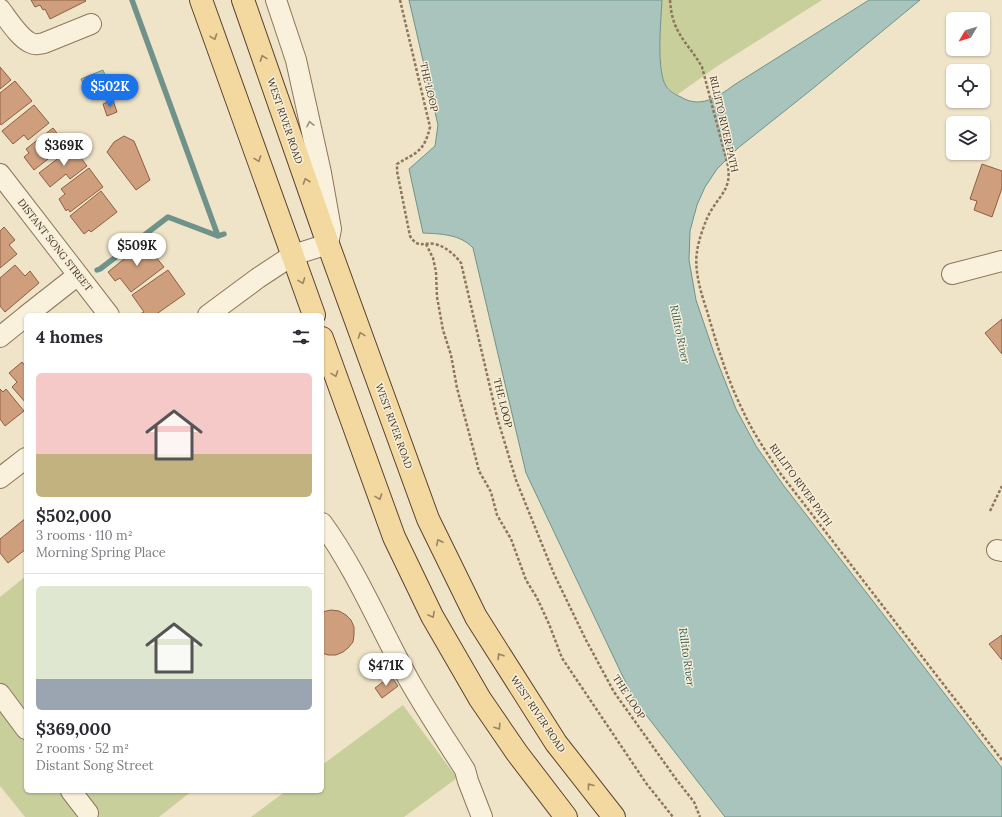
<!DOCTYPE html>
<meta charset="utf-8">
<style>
:root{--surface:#fff;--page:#f2f2f3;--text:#2b2b33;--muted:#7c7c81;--line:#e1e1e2;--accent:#1a73e8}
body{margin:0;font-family:Lora,serif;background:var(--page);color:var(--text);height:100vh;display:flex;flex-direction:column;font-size:15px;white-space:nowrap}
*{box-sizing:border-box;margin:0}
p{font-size:13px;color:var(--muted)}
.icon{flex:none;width:22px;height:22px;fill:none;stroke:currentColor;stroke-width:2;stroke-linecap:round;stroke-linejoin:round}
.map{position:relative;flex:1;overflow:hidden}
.panel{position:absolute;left:24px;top:313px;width:300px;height:480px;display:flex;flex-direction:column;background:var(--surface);border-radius:6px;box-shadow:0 1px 3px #0004}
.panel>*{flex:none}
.needle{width:26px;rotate:232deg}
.buttons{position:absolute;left:946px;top:12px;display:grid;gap:8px}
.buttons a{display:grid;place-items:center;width:44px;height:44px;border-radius:6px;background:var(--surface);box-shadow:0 1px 3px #0004;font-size:20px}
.price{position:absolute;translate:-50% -34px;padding:0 9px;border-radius:14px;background:#fff;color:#222;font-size:13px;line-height:26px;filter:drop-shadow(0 1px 2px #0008)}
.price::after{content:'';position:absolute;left:50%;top:24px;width:12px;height:9px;margin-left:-6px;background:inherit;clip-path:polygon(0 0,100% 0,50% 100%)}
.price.selected{background:var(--accent);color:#fff}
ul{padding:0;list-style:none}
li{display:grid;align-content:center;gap:8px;height:212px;padding:0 12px}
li+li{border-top:1px solid var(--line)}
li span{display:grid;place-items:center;height:124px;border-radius:6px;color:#555}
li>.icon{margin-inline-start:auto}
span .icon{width:72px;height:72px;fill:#fffc;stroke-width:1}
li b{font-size:17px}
h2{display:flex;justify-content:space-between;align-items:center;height:48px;padding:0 12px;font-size:17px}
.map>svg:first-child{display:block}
.green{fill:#c9cf9b}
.water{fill:#a9c4bc;stroke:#6f938a}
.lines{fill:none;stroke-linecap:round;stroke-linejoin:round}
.stream{stroke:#6f938a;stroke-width:5.5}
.building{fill:#cf9f7d;stroke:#8d5f41}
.minor-casing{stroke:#8d765c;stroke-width:22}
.major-casing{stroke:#5b4430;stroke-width:24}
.path{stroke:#8d765c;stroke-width:2.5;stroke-dasharray:3 2;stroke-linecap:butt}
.minor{stroke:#faf1dc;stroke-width:20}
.major{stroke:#f3d9a0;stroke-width:22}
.oneway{stroke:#988460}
.oneway2{stroke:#9c907e}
.labels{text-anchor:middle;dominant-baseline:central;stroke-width:3;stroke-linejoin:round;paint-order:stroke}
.street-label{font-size:10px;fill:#3d2e20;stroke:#f7eed8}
.water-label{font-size:11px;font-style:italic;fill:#2f5d5a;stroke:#f7eed8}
</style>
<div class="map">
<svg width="1002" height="817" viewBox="0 0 1002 817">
<rect width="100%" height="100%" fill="#f0e4c8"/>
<path class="green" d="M662,0H822L716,67L677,95C674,93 670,90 667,87C656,74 661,18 662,0Z
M26,576V791H192L159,817H25L0,786V597Z
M403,705L457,778L404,817H251L286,791H322V765Z"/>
<path class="water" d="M409,0H662C661,20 656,70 666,86C669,91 676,95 681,97C700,109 718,97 734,85L869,0H920L811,90L738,148L717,169L705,187L697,205L690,231L689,260L696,300L714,353L736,409L756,446L784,486L1002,768V817H725L633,698L526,473L473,248C460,234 441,234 423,233L409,169L435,146L438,125Z
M103,70L110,88L102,91L100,88L87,93L81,79Z"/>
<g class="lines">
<path class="stream" d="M132,0L218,236L224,234
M97,270L100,269L168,217L218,236"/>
</g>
<path class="building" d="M31,0H85L86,1L50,19L45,9L43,10L40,5L35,7Z
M0,67L11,80L0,89Z
M15,81L32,101L1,125L0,123V93Z
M113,100L117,112L107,116L103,104Z
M34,105L49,123L28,140L24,135L13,144L2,131Z
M53,128L66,145L34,170L24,157L29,153L26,149Z
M124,136L134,141L150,180L136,190L107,152L114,142Z
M73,147L87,166L70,179L66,174L50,187L39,173Z
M982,164L1002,171V188L992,217L974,210L977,201L970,199Z
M89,168L103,187L70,212L68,209L66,211L59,199L65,194L61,189Z
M101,191L117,212L91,232L89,230L84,234L70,216Z
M4,227L15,240L9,245L17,254L0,268V231Z
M149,239L155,247L151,251L164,267L131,292L120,278L115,281L108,272Z
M15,265L25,276L30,271L39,283L5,312L0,306V278Z
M168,270L185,294L155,315H141L140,314L144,312L132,295Z
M1002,319V354L985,333Z
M22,362L26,367V403L12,387L17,382L9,373Z
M0,389L3,392L6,389L24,411L5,426L0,419Z
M26,518V549L8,563L0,553V539Z
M331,610L339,611L346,615L351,620L354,627V635L353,642L348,648L343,652L336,655H328L322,653V612Z
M1002,635V660L989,644Z
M391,676L398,686L382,698L375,688Z"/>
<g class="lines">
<g class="minor-casing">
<path id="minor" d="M0,9C7,18 20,39 31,43C35,45 39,44 44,43L91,24
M0,174L109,315
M952,274L1002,261
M27,315L78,275
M208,315L258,278L293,255L328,244L331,229L321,173L296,60L276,0
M0,337L26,316
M0,478L26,458
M322,523C357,571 380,628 409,680C426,710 446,740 465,770L468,781L482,817
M997,550L1002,551
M0,694L26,729
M71,791L88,813"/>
</g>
<g class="major-casing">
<path id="major" d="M201,0L314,315
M243,0L328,244L428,519L476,617L556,743L614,817
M322,338L394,537L432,616L480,699L517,753L566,817"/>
</g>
<path class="path" d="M400,0L430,127C424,152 417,152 397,164V171L410,236C418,249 423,242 435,244C446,247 454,254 461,263L497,417L516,480L554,574L586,640L614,692L676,779L694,802L700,817
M670,0C672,34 687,41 702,67L728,166C731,187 723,192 712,209C706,218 698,241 697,252C694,270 701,293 707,311C717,345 727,379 743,411C753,433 767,453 780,473L1002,760
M426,244L433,258L436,272L437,297L443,330L451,355L457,388L476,459L479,471L491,492L497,515L511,539L526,580L537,598L549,624L562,658L646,783L673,817
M990,511L1002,486"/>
<use href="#minor" class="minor"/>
<use href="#major" class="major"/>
</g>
<defs><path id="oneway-chevron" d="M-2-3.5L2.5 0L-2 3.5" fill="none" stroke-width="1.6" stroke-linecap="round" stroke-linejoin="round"/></defs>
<g class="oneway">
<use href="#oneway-chevron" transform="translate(214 37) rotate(70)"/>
<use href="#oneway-chevron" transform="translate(263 58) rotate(-110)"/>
<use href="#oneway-chevron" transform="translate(258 159) rotate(70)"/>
<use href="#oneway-chevron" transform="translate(306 181) rotate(-109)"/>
<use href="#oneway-chevron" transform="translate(302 281) rotate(70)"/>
<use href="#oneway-chevron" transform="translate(361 335) rotate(-110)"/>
<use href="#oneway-chevron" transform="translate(335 374) rotate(70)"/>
<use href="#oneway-chevron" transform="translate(379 497) rotate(70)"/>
<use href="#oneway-chevron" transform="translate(439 542) rotate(-116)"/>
<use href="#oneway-chevron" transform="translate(432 615) rotate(62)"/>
<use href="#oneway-chevron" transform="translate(500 656) rotate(-122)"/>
<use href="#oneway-chevron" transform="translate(498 727) rotate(56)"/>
<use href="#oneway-chevron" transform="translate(590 786) rotate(-128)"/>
</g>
<use class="oneway2" href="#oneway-chevron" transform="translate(310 124) rotate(-102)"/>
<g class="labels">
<g class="street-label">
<text transform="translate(429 87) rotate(77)">THE LOOP</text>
<text transform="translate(285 121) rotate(71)">WEST RIVER ROAD</text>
<text transform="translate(724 124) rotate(77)">RILLITO RIVER PATH</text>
<text transform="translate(55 245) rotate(52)">DISTANT SONG STREET</text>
<text transform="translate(503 403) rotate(76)">THE LOOP</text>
<text transform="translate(394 426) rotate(70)">WEST RIVER ROAD</text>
<text transform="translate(801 485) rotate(54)">RILLITO RIVER PATH</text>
<text transform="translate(629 697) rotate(57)">THE LOOP</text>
<text transform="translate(538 714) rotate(56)">WEST RIVER ROAD</text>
</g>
<g class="water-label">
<text transform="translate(680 334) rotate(78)">Rillito River</text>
<text transform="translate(687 657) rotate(82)">Rillito River</text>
</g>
</g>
</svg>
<div class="buttons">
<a><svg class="needle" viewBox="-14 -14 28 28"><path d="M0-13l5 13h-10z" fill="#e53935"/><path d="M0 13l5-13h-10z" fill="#7c7c81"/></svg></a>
<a><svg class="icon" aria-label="locate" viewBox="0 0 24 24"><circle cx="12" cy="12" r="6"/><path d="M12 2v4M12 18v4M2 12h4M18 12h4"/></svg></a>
<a><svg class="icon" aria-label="layers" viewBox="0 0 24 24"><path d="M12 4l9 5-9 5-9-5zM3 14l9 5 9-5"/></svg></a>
</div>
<b class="price selected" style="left:110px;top:108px">$502K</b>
<b class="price" style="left:64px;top:167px">$369K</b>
<b class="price" style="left:137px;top:267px">$509K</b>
<b class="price" style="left:386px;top:687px">$471K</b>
<section class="panel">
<h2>4 homes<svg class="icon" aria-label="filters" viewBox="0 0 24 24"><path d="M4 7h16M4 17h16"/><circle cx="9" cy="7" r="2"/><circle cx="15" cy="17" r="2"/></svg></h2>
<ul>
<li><span style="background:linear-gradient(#f6c9c9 65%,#c2b280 0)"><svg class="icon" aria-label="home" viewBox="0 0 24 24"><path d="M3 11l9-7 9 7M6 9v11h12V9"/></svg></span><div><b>$502,000</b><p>3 rooms · 110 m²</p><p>Morning Spring Place</p></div></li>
<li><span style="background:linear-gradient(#dfe7d0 75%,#9aa5b1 0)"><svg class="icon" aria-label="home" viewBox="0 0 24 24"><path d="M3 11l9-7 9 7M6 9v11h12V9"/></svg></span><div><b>$369,000</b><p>2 rooms · 52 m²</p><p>Distant Song Street</p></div></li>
</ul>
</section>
</div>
